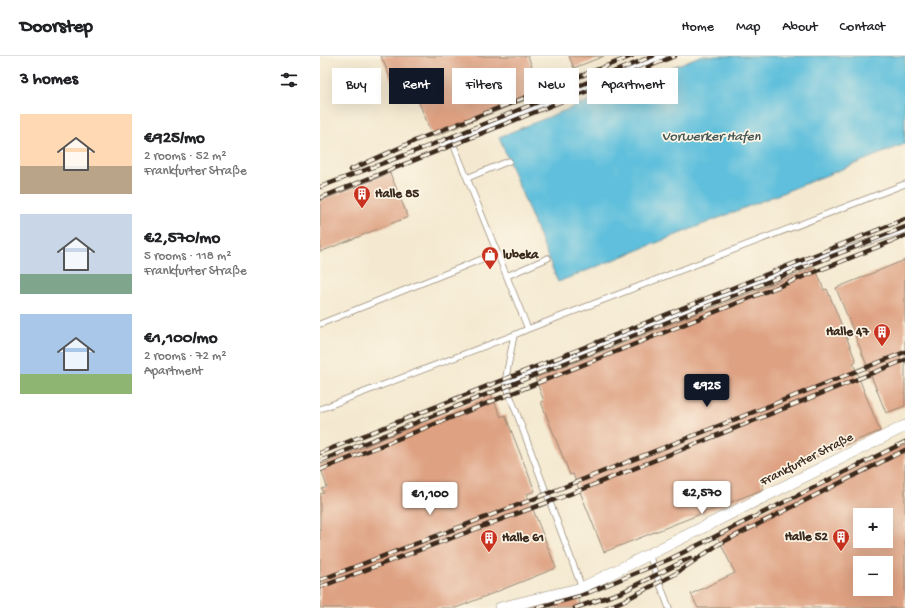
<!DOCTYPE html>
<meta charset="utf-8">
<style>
:root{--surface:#fff;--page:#f6f6f6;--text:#202124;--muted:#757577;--line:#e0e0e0;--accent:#111827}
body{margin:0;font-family:"Gochi Hand",sans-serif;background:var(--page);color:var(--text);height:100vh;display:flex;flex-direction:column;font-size:15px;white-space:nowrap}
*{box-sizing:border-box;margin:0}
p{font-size:13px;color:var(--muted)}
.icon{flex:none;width:22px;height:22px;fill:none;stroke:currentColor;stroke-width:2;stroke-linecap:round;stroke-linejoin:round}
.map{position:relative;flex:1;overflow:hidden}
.panel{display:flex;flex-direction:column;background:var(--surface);width:320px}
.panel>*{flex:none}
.banner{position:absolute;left:12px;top:12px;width:380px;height:36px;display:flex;gap:8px}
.tools{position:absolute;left:533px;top:452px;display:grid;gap:8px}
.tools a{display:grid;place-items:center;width:40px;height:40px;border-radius:0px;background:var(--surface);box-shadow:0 4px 16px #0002;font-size:20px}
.price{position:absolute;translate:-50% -34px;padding:0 9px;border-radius:4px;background:#fff;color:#222;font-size:13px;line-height:26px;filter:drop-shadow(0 1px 2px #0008)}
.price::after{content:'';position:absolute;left:50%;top:24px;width:12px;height:9px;margin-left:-6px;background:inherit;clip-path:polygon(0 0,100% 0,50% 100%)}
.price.current{background:var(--accent);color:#fff}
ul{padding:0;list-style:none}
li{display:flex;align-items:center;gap:12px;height:100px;padding:0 20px}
li span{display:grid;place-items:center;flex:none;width:112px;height:80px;border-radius:0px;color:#555}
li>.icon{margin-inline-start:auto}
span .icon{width:48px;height:48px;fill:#fffc;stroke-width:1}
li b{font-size:17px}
h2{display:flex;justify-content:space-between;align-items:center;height:48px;padding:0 20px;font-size:17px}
.chip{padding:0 14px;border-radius:0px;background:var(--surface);box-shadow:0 4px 16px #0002;font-size:14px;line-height:36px}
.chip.current{background:var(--accent);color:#fff}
header{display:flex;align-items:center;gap:24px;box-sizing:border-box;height:56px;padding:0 20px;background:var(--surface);border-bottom:1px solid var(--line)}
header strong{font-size:19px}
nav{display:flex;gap:22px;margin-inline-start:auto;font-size:14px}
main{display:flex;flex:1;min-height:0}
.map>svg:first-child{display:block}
.water{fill:#5ebfdc;stroke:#4c747d}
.building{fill:#dea182;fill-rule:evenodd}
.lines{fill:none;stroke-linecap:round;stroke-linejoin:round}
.lane-casing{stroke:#988a77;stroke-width:7}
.street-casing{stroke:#988a77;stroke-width:12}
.lane{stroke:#fff;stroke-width:5.5}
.street{stroke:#fff;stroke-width:11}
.rail-casing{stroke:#3b2a1e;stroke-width:4.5}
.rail{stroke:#fcf5e5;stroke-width:3;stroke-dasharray:9;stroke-linecap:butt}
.labels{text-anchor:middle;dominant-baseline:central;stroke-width:3.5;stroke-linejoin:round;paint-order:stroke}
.poi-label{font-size:13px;font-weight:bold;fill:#3b2a1e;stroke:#fcf5e5;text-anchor:start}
.street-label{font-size:13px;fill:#3b2a1e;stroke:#fcf5e5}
.water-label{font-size:14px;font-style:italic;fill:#465757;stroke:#fcf5e5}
</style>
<header>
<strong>Doorstep</strong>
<nav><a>Home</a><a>Map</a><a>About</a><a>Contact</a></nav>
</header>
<main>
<section class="panel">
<h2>3 homes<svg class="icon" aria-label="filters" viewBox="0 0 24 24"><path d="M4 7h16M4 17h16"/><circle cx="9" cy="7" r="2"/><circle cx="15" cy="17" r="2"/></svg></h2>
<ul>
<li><span style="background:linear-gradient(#ffd9b3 65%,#b9a48a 0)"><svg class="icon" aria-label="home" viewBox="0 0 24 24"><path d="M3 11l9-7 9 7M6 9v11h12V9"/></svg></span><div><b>€925/mo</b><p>2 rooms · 52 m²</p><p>Frankfurter Straße</p></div></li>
<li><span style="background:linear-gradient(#c9d6e8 75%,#7fa58c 0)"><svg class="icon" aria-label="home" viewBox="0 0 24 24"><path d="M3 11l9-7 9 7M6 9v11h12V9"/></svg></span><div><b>€2,570/mo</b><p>5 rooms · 118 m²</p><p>Frankfurter Straße</p></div></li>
<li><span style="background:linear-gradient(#a9c7e8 75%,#8fb573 0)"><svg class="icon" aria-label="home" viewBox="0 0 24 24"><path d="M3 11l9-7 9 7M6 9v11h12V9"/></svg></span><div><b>€1,100/mo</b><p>2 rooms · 72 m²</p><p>Apartment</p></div></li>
</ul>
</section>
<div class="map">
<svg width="585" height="552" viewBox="0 0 585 552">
<rect width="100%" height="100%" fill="#fcf5e5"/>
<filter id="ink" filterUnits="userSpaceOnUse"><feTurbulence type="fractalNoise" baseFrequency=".025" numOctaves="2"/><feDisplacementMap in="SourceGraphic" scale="8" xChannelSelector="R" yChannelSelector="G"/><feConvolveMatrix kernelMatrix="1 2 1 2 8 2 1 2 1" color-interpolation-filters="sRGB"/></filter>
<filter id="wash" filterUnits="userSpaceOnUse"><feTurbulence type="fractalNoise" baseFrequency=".012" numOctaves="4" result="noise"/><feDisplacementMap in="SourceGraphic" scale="16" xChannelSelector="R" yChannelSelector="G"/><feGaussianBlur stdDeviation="0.9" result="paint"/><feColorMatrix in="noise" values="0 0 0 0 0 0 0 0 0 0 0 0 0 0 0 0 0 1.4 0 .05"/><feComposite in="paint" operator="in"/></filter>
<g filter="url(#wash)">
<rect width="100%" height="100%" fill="#f4e9d0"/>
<path class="water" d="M380,0H585V88L238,226L179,81Z"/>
<g id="blocks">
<path class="building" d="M61,0H208L222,37L113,81L91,27L75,33Z
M249,0H284L254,12Z
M70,117L88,161L0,196V145Z
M585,204V350L566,357L516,232Z
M495,211L504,234L507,233L536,305L533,307L560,375L440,423L444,433L284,496L253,418L250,419L221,346L224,345L215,322Z
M171,338L181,361L185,359L215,435L207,438L236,512L136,552H0V438L4,437L2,433L7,431L0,409Z
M585,386V552H378L371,538L415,517L396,478ZM540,459H566V485H540ZM540,507H566V533H540Z
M257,537L261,552H207Z"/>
</g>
</g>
<g filter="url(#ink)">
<use href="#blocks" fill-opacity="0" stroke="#988a77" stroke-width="1"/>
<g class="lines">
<g class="lane-casing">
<path id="lane" d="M132,85L208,273L194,279L185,326L262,532
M122,90L343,0
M147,122L189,105
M187,220L228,202
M0,268L177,197
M208,273L585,128
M185,326L493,204L585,174
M0,353L194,279
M329,499L349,552"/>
</g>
<g class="street-casing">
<path id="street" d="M180,552L262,532L585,370"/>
</g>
<use href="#lane" class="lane"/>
<use href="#street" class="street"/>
<g class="rail-casing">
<path id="rail" d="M30,114L99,83L312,0
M0,131L106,91L333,0
M0,142L355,0
M0,397L585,163
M0,405L585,171
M0,414L585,180
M0,524L211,444L585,296
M0,531L258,435L585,304
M217,552L260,540L350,503L585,386
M255,552L302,536L370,502
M286,552L305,544L355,518L399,488L585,394"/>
</g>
<use href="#rail" class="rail"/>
</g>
</g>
<defs>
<g id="building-pin" transform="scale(0.9)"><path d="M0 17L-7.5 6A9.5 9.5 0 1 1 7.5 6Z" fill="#c8321e" stroke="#fcf5e5"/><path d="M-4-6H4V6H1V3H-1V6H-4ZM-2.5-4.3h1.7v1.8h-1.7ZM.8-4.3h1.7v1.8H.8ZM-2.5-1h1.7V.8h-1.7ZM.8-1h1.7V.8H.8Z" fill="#fff"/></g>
<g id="shop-pin" transform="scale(0.9)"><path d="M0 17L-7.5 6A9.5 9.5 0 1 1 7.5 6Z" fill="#c8321e" stroke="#fcf5e5"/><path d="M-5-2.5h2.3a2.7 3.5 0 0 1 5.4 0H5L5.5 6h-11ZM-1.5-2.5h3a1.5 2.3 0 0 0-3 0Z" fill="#fff"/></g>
</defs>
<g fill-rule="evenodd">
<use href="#building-pin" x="42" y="138"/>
<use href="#shop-pin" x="170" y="199"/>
<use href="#building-pin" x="562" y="276"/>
<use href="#building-pin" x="521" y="481"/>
<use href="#building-pin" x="169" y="482"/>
</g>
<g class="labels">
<g class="poi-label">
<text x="55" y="138">Halle 85</text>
<text x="183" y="199">lubeka</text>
<text x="549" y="276" text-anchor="end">Halle 47</text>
<text x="508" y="481" text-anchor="end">Halle 52</text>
<text x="182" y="482">Halle 61</text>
</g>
<g class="street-label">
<text transform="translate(487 404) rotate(-27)">Frankfurter Straße</text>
</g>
<g class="water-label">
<text x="391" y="81">Vorwerker Hafen</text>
</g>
</g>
</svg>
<div class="tools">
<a>+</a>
<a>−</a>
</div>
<b class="price current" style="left:387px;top:352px">€925</b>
<b class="price" style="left:382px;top:459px">€2,570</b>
<b class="price" style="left:110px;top:460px">€1,100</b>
<div class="banner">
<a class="chip">Buy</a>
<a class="chip current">Rent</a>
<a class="chip">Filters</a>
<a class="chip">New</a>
<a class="chip">Apartment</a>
</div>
</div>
</main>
